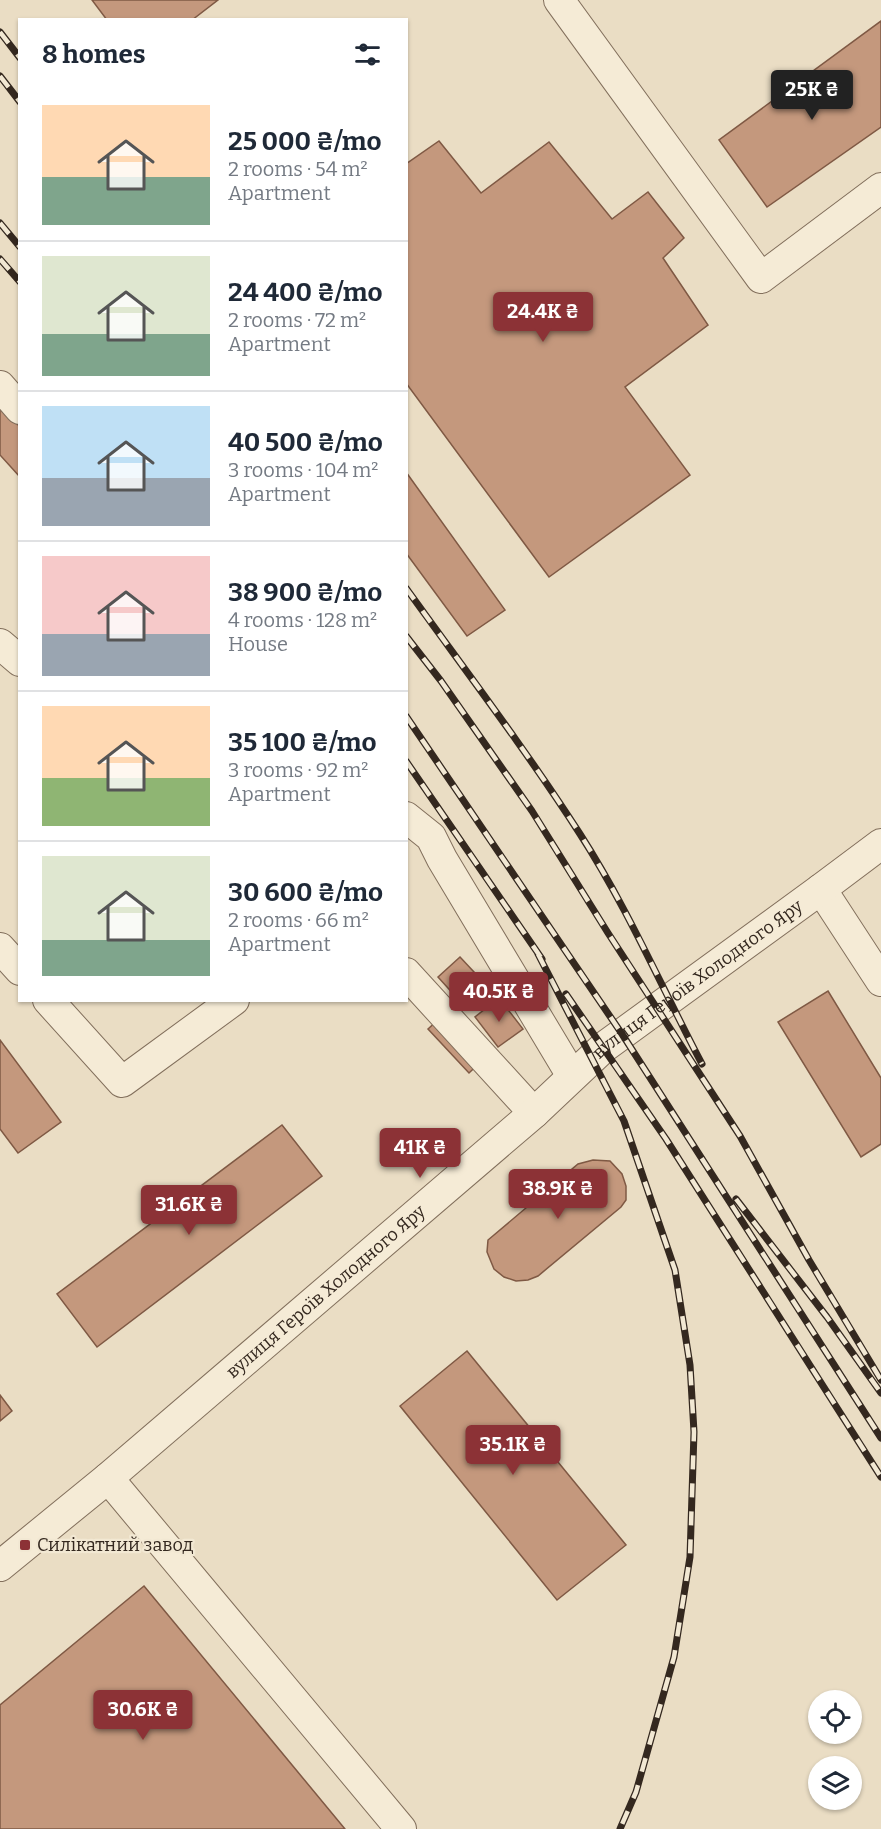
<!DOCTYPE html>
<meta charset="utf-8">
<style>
:root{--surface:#fff;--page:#f6f6f7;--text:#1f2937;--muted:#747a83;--line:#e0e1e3;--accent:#8c3236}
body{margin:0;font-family:Bitter,serif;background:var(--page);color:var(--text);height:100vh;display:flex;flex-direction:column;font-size:22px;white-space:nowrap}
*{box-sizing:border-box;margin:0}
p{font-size:20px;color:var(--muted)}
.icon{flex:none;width:33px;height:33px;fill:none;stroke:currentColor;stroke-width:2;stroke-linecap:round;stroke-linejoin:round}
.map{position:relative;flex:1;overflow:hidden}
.side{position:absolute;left:18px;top:18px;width:390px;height:984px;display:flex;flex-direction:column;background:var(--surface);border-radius:0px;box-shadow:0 2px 4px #0004}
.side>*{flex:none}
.controls{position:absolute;left:808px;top:1690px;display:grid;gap:12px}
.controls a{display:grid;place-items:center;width:54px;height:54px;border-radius:50%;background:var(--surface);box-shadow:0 2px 4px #0004;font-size:30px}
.price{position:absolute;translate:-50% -51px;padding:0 14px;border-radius:6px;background:var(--accent);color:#fff;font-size:20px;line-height:39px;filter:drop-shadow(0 2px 3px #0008)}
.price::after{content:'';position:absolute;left:50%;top:36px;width:18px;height:14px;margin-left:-9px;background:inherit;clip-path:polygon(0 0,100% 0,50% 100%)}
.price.selected{background:#222;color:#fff}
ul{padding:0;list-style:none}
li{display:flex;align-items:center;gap:18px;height:150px;padding:0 24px}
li+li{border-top:2px solid var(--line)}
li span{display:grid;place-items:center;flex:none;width:168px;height:120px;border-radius:0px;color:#555}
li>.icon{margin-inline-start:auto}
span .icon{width:72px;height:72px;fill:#fffc;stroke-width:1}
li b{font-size:26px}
h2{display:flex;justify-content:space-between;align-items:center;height:72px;padding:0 24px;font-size:26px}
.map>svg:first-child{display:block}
.building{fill:#c4987d;stroke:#7f5944;stroke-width:1.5}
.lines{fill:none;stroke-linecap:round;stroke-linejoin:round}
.minor-casing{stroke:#826f5c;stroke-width:32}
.minor{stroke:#f5ebd6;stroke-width:30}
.rail-casing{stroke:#34281f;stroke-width:7}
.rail{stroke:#f2e8d3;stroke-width:4.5;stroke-dasharray:14;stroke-linecap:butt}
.poi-dot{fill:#8c3236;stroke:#f2e8d3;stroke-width:2}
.labels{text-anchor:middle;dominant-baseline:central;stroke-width:4.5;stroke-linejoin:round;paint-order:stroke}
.street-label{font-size:18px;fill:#34281f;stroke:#f2e8d3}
.poi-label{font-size:18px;fill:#34281f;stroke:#f2e8d3;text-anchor:start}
</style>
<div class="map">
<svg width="881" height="1829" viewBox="0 0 881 1829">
<rect width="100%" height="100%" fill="#eaddc4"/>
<path class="building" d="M92,0H218L192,20H107Z
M881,21V127L767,207L719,140Z
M439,141L481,193L549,142L612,219L648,192L684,238L663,258L708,325L625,387L690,475L549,577L406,383V164Z
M0,405L20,427V477L0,455Z
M406,472L505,610L467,636L406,553Z
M460,957L488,987L466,1008L438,977Z
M828,991L881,1078V1144L861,1157L778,1022Z
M499,998L523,1029L498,1047L475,1017Z
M451,1008L492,1051L469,1073L428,1029Z
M0,1040L61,1122L18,1153L0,1129Z
M282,1125L322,1176L97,1347L57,1294Z
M593,1160L610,1161L622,1174L626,1186V1200L621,1207L538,1276L528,1280L516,1281L504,1277L494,1269L487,1252L488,1240L578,1164Z
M467,1351L626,1545L557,1600L400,1406Z
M0,1395L12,1411L0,1421Z
M144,1586L345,1829H0V1705Z"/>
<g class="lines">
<g class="minor-casing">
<g id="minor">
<path d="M559,0L761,278L881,188"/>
<path d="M0,386L20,409"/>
<path d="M0,644L20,661"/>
<path d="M406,817L431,837L442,859L572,1076"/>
<path d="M821,889L881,981"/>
<path d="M0,948L20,970"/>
<path d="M406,973L534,1113"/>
<path d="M48,1000L122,1082L234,1000"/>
<path d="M108,1478L401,1829"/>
<path id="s1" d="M0,1566L108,1478L534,1113L604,1047L821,889L881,844"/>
</g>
</g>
<use href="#minor" class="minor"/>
<g class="rail-casing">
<path id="rail" d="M0,32L20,58
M0,76L20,102
M0,223L20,247
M0,259L20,282
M406,588C465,670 526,750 580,834C627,907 662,988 702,1064
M406,636L441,681L532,811L608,933L740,1136L809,1260L881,1380
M406,716L622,1034L881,1438
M406,761L542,959
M538,954L624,1121L675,1270L690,1365L694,1432L690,1557L674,1657L636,1792L620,1829
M566,994L666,1139L881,1477
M736,1199L827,1317L881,1393"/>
</g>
<use href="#rail" class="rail"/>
</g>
<rect class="poi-dot" x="19" y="1539" width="12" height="12" rx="3"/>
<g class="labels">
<g class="street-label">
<text stroke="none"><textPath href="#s1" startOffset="912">вулиця Героїв Холодного Яру</textPath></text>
<text stroke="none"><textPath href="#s1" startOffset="426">вулиця Героїв Холодного Яру</textPath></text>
</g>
<g class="poi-label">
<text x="37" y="1545">Силікатний завод</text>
</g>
</g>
</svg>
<div class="controls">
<a><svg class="icon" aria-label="locate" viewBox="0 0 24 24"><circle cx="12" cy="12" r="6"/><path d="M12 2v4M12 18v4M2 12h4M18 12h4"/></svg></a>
<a><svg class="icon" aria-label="layers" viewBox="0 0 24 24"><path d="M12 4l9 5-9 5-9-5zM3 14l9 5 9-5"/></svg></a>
</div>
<b class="price selected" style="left:812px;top:121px">25K ₴</b>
<b class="price" style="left:543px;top:343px">24.4K ₴</b>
<b class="price" style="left:499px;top:1023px">40.5K ₴</b>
<b class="price" style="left:420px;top:1179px">41K ₴</b>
<b class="price" style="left:558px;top:1220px">38.9K ₴</b>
<b class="price" style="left:189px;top:1236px">31.6K ₴</b>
<b class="price" style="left:513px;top:1476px">35.1K ₴</b>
<b class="price" style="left:143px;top:1741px">30.6K ₴</b>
<section class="side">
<h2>8 homes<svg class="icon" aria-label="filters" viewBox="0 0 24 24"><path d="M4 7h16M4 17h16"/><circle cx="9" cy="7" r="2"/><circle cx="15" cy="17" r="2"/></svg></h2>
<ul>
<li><span style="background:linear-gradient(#ffd9b3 60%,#7fa58c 0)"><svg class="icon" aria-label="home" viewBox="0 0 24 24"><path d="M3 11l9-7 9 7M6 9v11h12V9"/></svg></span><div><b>25 000 ₴/mo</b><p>2 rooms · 54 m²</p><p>Apartment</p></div></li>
<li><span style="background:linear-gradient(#dfe7d0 65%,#7fa58c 0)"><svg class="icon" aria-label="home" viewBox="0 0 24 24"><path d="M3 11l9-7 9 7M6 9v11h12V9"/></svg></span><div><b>24 400 ₴/mo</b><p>2 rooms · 72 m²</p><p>Apartment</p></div></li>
<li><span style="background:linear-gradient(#bfe0f5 60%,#9aa5b1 0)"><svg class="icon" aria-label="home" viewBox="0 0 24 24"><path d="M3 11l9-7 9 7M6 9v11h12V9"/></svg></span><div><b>40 500 ₴/mo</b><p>3 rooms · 104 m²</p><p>Apartment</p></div></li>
<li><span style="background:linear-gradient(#f6c9c9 65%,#9aa5b1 0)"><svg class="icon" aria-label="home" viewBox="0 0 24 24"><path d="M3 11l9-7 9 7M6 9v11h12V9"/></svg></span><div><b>38 900 ₴/mo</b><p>4 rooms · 128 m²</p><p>House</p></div></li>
<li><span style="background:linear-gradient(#ffd9b3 60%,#8fb573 0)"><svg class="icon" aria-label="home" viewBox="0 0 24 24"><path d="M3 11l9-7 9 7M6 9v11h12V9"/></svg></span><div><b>35 100 ₴/mo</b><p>3 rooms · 92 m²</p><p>Apartment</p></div></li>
<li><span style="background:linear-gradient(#dfe7d0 70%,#7fa58c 0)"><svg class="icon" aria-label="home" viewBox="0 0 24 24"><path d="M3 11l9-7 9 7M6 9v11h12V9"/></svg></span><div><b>30 600 ₴/mo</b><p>2 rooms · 66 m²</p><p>Apartment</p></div></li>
</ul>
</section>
</div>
